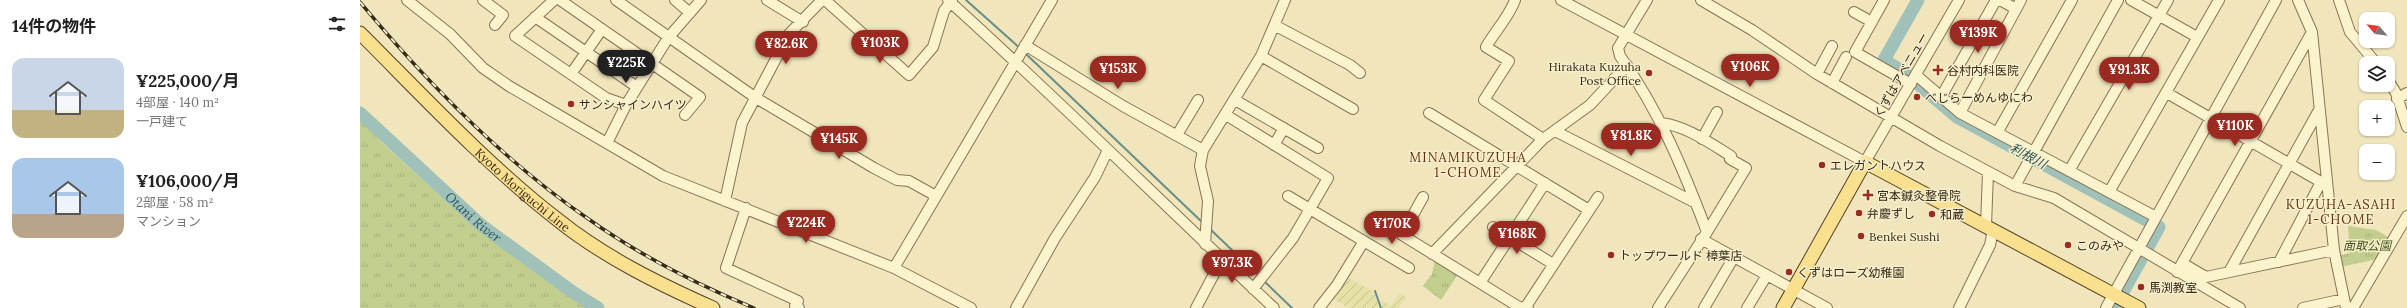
<!DOCTYPE html>
<html lang="ja">
<meta charset="utf-8">
<style>
:root{--surface:#fff;--page:#f6f6f6;--text:#222;--muted:#767676;--accent:#9b2a20}
body{margin:0;font-family:Lora,"Noto Sans JP",serif;background:var(--page);color:var(--text);height:100vh;display:flex;flex-direction:column;font-size:15px;white-space:nowrap}
*{box-sizing:border-box;margin:0}
p{font-size:13px;color:var(--muted)}
.icon{flex:none;width:22px;height:22px;fill:none;stroke:currentColor;stroke-width:2;stroke-linecap:round;stroke-linejoin:round}
.map{position:relative;flex:1;overflow:hidden}
.panel{display:flex;flex-direction:column;background:var(--surface);width:360px}
.panel>*{flex:none}
.needle{width:26px;rotate:298deg}
.tools{position:absolute;left:1999px;top:12px;display:grid;gap:8px}
.tools a{display:grid;place-items:center;width:36px;height:36px;border-radius:8px;background:var(--surface);box-shadow:0 1px 3px #0004;font-size:20px}
.price{position:absolute;translate:-50% -34px;padding:0 9px;border-radius:14px;background:var(--accent);color:#fff;font-size:13px;line-height:26px;filter:drop-shadow(0 1px 2px #0008)}
.price::after{content:'';position:absolute;left:50%;top:24px;width:12px;height:9px;margin-left:-6px;background:inherit;clip-path:polygon(0 0,100% 0,50% 100%)}
.price.active{background:#222;color:#fff}
ul{padding:0;list-style:none}
li{display:flex;align-items:center;gap:12px;height:100px;padding:0 12px}
li span{display:grid;place-items:center;flex:none;width:112px;height:80px;border-radius:12px;color:#555}
li>.icon{margin-inline-start:auto}
span .icon{width:48px;height:48px;fill:#fffc;stroke-width:1}
li b{font-size:17px}
h2{display:flex;justify-content:space-between;align-items:center;height:48px;padding:0 12px;font-size:17px}
main{display:flex;flex:1;min-height:0}
.map>svg:first-child{display:block}
.farmland{fill:url(#farmland-furrows)}
.grass{fill:url(#grass-tufts)}
.lines{fill:none;stroke-linecap:round;stroke-linejoin:round}
.stream{stroke:#678e88;stroke-width:2}
.river{stroke:#9fc1ba;stroke-width:13}
.minor-casing{stroke:#887454;stroke-width:12}
.major-casing{stroke:#554129;stroke-width:15}
.minor{stroke:#fbf2ce;stroke-width:10}
.major{stroke:#f8e08e;stroke-width:13}
.rail-casing{stroke:#362a1a;stroke-width:3.5}
.rail{stroke:#f7eeca;stroke-width:2;stroke-dasharray:6;stroke-linecap:butt}
.poi-dot{fill:#9b2a20;stroke:#f7eeca;stroke-width:1.5}
.labels{text-anchor:middle;dominant-baseline:central;stroke-width:3;stroke-linejoin:round;paint-order:stroke}
.poi-label{font-size:12px;fill:#362a1a;stroke:#f7eeca;text-anchor:start}
.street-label{font-size:12px;fill:#362a1a;stroke:#f7eeca}
.park-label{font-size:12px;font-style:italic;fill:#42541f;stroke:#f7eeca}
.water-label{font-size:13px;font-style:italic;fill:#285657;stroke:#f7eeca}
.neighbourhood-label{font-size:13px;letter-spacing:1px;fill:#652e17;stroke:#f7eeca}
</style>
<main>
<section class="panel">
<h2>14件の物件<svg class="icon" aria-label="filters" viewBox="0 0 24 24"><path d="M4 7h16M4 17h16"/><circle cx="9" cy="7" r="2"/><circle cx="15" cy="17" r="2"/></svg></h2>
<ul>
<li><span style="background:linear-gradient(#c9d6e8 65%,#c2b280 0)"><svg class="icon" aria-label="home" viewBox="0 0 24 24"><path d="M3 11l9-7 9 7M6 9v11h12V9"/></svg></span><div><b>¥225,000/月</b><p>4部屋 · 140 m²</p><p>一戸建て</p></div></li>
<li><span style="background:linear-gradient(#a9c7e8 70%,#b9a48a 0)"><svg class="icon" aria-label="home" viewBox="0 0 24 24"><path d="M3 11l9-7 9 7M6 9v11h12V9"/></svg></span><div><b>¥106,000/月</b><p>2部屋 · 58 m²</p><p>マンション</p></div></li>
</ul>
</section>
<div class="map">
<svg width="2047" height="308" viewBox="0 0 2047 308">
<defs>
<pattern id="farmland-furrows" width="10" height="10" patternUnits="userSpaceOnUse"><rect width="10" height="10" fill="#e6e2a7"/><path d="M-1 1l2-2M0 10L10 0M9 11l2-2" fill="none" stroke="#c6c28f"/></pattern>
<pattern id="grass-tufts" width="24" height="20" patternUnits="userSpaceOnUse"><rect width="24" height="20" fill="#c1ce8e"/><path d="M3 7l-1-3M5 7V3M7 7l1-3M15 17l-1-3M17 17v-4M19 17l1-3" fill="none" stroke="#a6b17a"/></pattern>
</defs>
<rect width="100%" height="100%" fill="#f0e5bb"/>
<path class="farmland" d="M987,277L1014,292L1020,308H988L972,298Z
M1039,293L1047,298L1038,308H1022L1021,300L1031,306Z"/>
<path class="grass" d="M0,119L20,141L115,228L228,308H0Z
M1988,226L2016,230L2028,237L2018,259L1980,267L1978,256L1990,253Z
M1076,256L1100,271L1081,300L1063,286L1072,274Z"/>
<g class="lines">
<path class="stream" d="M606,0L661,49
M665,53L843,223
M849,228L899,276
M904,281L932,308
M1015,291L1021,308"/>
<g class="river">
<path d="M1558,0L1524,60L1545,73L1597,117L1799,227L1754,308"/>
<path id="s1" d="M0,113L121,225L214,293L238,308"/>
</g>
<g class="minor-casing">
<path id="minor" d="M47,0L90,34L123,68L149,86L303,176L534,268L611,308
M123,0L143,15L135,25
M194,0L155,36L246,98L266,105
M200,0L340,97L325,115
M256,0L396,98L514,168L537,180L549,181L576,196
M315,0L330,13
M407,0L443,22
M465,0L549,75L573,47L584,11L592,0
M588,0C699,100 805,206 914,308
M1155,0C1149,17 1135,31 1126,47L1149,61L1124,100L1183,139
M1201,0L1505,162L1599,0
M1287,0L1258,48L1260,56C1299,110 1324,171 1347,232L1298,308
M1341,0L1392,30L1457,74L1580,146L1655,186L1694,198L1880,308
M1524,0L1495,52L1551,84
M1640,0L1656,9
M1771,0L1837,37
M1938,0L1952,32L1974,250L1986,308
M1979,0L1990,32L2016,63
M1494,12L1512,22
M175,17L277,87
M916,26L990,65L1000,73
M665,45L763,106L843,150
M901,56L993,109
M211,74L242,29
M1457,74L1472,46
M1556,75L1600,113L1796,217
M2028,80L2036,93L2047,127
M1472,83L1486,57
M1807,93L1961,182H1966
M1581,97L1636,0
M2037,99L2047,93
M875,100L958,148
M1069,113L1229,210
M1600,113L1661,0
M866,115L968,178L933,238L893,289
M1300,123C1325,125 1350,143 1371,156L1370,159L1386,168L1347,232
M1195,131L1336,203
M1637,133L1712,0
M817,135L838,100
M1342,139L1357,112
M247,143L266,105L308,38L341,0
M914,145L924,128
M1709,171L1808,0
M1655,186L1758,0
M1749,192L1859,0
M928,196L1049,268
M1063,197L1042,235L1159,307L1168,308
M365,201L382,123L429,34L462,0
M386,208L366,268L438,301L435,306L439,308
M1626,226L1628,172
M1133,227L1193,264
M1341,239L1467,308
M845,244L848,201L840,166L843,150L901,56L925,0
M1072,254L1183,139L1230,105L1267,65
M1919,262L1961,182
M1822,263L1846,277L1974,250
M534,268L692,0
M1817,272L1952,32
M1869,272L1959,110
M1120,283L1185,183
M656,308L695,238L735,177L748,150
M836,308L862,259
M959,308L977,285L1004,241
M1165,308L1238,197
M1344,308L1374,257
M1387,308L1407,275
M1599,308L1630,245L1633,230
M1746,308L1916,0
M1943,308L1984,299
M1993,308L2047,216"/>
</g>
<g class="major-casing">
<g id="major">
<path id="s2" d="M0,33C64,97 126,164 198,220C244,257 299,284 353,308"/>
<path d="M1423,308L1505,162L1779,308"/>
</g>
</g>
<use href="#minor" class="minor"/>
<use href="#major" class="major"/>
<g class="rail-casing">
<path id="rail" d="M0,2C64,79 144,161 227,218C279,255 336,284 394,308"/>
</g>
<use href="#rail" class="rail"/>
</g>
<g class="poi-dot">
<path d="M1576 64h4v4h4v4h-4v4h-4v-4h-4v-4h4z"/>
<circle cx="1289" cy="73" r="4"/>
<circle cx="1557" cy="97" r="4"/>
<circle cx="211" cy="104" r="4"/>
<circle cx="1462" cy="165" r="4"/>
<path d="M1506 189h4v4h4v4h-4v4h-4v-4h-4v-4h4z"/>
<circle cx="1499" cy="213" r="4"/>
<circle cx="1572" cy="214" r="4"/>
<circle cx="1501" cy="236" r="4"/>
<circle cx="1708" cy="245" r="4"/>
<circle cx="1251" cy="255" r="4"/>
<circle cx="1429" cy="272" r="4"/>
<circle cx="1781" cy="287" r="4"/>
</g>
<g class="labels">
<g class="poi-label">
<text x="1281" y="66" text-anchor="end">Hirakata Kuzuha<tspan x="1281" dy="14">Post Office</tspan></text>
<text x="1587" y="70">谷村内科医院</text>
<text x="1565" y="97">べじらーめんゆにわ</text>
<text x="219" y="104">サンシャインハイツ</text>
<text x="1470" y="165">エレガントハウス</text>
<text x="1517" y="195">宮本鍼灸整骨院</text>
<text x="1507" y="213">弁慶ずし</text>
<text x="1580" y="214">和蔵</text>
<text x="1509" y="236">Benkei Sushi</text>
<text x="1716" y="245">このみや</text>
<text x="1259" y="255">トップワールド 樟葉店</text>
<text x="1437" y="272">くずはローズ幼稚園</text>
<text x="1789" y="287">馬渕教室</text>
</g>
<g class="street-label">
<text transform="translate(1541 75) rotate(-60)">くずはアベニュー</text>
<text stroke="none"><textPath href="#s2" startOffset="226">Kyoto Moriguchi Line</textPath></text>
</g>
<g class="park-label">
<text x="2007" y="245">面取公園</text>
</g>
<g class="water-label">
<text transform="translate(1668 156) rotate(28)">利根川</text>
<text stroke="none"><textPath href="#s1" startOffset="154">Otani River</textPath></text>
</g>
<g class="neighbourhood-label">
<text x="1108" y="157">MINAMIKUZUHA<tspan x="1108" dy="15">1-CHOME</tspan></text>
<text x="1981" y="204">KUZUHA-ASAHI<tspan x="1981" dy="15">1-CHOME</tspan></text>
</g>
</g>
</svg>
<div class="tools">
<a><svg class="needle" viewBox="-14 -14 28 28"><path d="M0-13l5 13h-10z" fill="#e53935"/><path d="M0 13l5-13h-10z" fill="#767676"/></svg></a>
<a><svg class="icon" aria-label="layers" viewBox="0 0 24 24"><path d="M12 4l9 5-9 5-9-5zM3 14l9 5 9-5"/></svg></a>
<a>+</a>
<a>−</a>
</div>
<b class="price" style="left:1618px;top:54px">¥139K</b>
<b class="price" style="left:520px;top:64px">¥103K</b>
<b class="price" style="left:426px;top:65px">¥82.6K</b>
<b class="price active" style="left:266px;top:84px">¥225K</b>
<b class="price" style="left:1390px;top:88px">¥106K</b>
<b class="price" style="left:758px;top:90px">¥153K</b>
<b class="price" style="left:1769px;top:91px">¥91.3K</b>
<b class="price" style="left:1875px;top:147px">¥110K</b>
<b class="price" style="left:1271px;top:157px">¥81.8K</b>
<b class="price" style="left:479px;top:160px">¥145K</b>
<b class="price" style="left:446px;top:244px">¥224K</b>
<b class="price" style="left:1032px;top:245px">¥170K</b>
<b class="price" style="left:1157px;top:255px">¥168K</b>
<b class="price" style="left:872px;top:284px">¥97.3K</b>
</div>
</main>
